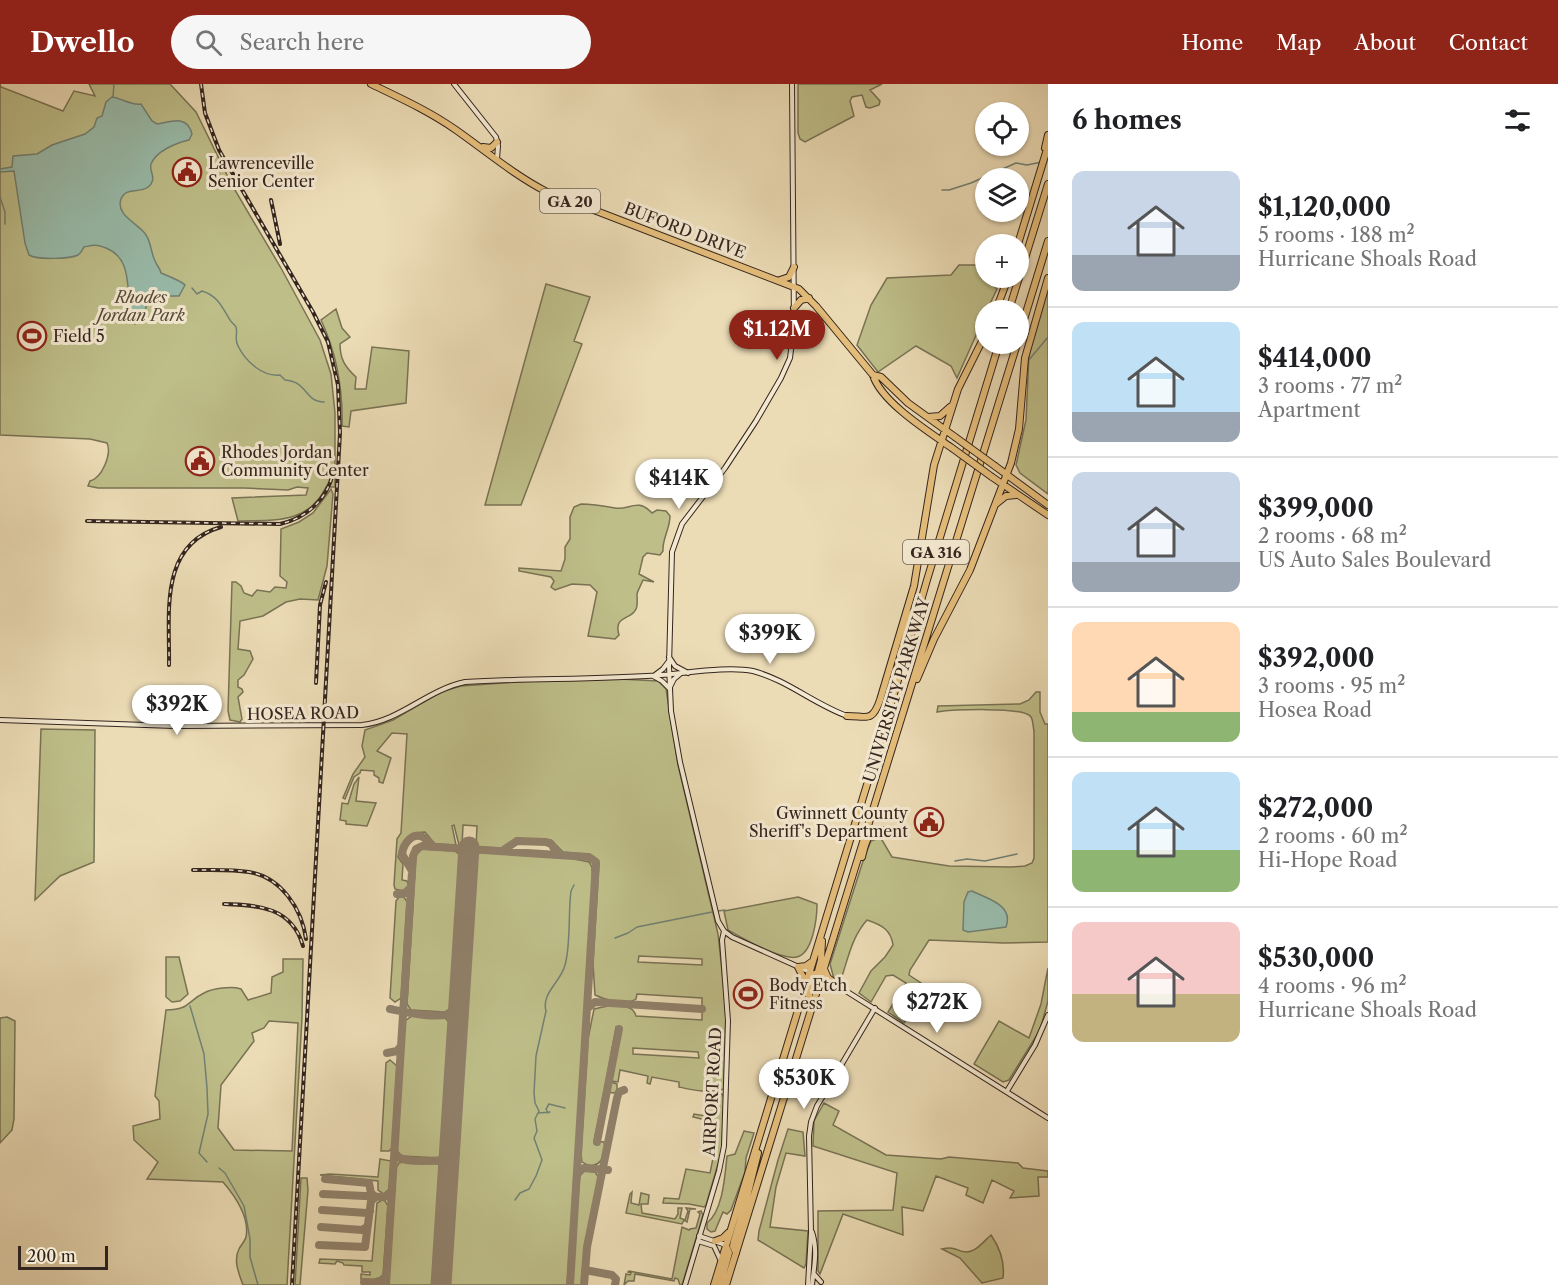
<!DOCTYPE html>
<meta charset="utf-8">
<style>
:root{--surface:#fff;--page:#f6f6f6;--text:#202124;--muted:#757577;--line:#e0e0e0;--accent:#8f2418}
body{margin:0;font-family:"Libre Caslon Text",serif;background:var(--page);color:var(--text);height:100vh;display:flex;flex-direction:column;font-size:22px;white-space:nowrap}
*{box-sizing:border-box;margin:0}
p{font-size:20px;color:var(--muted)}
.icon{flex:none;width:33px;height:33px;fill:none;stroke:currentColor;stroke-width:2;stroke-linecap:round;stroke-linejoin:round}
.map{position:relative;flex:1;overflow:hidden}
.panel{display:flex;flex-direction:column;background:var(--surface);width:510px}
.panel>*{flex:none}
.controls{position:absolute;left:975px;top:18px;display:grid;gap:12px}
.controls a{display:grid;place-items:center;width:54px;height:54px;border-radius:50%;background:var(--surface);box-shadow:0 2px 4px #0004;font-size:30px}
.scale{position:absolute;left:18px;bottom:15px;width:90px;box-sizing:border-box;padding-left:6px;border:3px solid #34251e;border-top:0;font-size:16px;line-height:21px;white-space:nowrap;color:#34251e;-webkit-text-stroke:4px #f3e8d0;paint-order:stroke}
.price{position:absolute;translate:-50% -51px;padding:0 14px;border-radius:21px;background:#fff;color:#222;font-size:20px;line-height:39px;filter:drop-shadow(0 2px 3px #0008)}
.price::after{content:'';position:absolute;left:50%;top:36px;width:18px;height:14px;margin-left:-9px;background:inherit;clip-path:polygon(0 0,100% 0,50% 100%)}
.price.current{background:var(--accent);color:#fff}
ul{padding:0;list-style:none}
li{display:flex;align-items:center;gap:18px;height:150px;padding:0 24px}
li+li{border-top:2px solid var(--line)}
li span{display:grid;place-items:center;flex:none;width:168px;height:120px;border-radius:12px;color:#555}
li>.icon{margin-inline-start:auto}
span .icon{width:72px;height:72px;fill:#fffc;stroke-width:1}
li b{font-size:26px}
h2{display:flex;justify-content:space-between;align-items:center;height:72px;padding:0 24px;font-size:26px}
header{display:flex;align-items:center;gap:36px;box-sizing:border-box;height:84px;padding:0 30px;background:var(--accent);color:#fff}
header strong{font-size:28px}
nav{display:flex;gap:33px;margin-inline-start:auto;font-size:21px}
.search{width:420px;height:54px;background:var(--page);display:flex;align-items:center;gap:15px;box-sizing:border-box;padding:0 21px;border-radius:33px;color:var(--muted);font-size:22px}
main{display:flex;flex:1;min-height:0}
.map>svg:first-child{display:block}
.green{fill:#bebe89;stroke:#797254;stroke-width:1.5;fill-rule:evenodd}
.water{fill:#99bcab;stroke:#718073;stroke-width:1.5}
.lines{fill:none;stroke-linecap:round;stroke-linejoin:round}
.stream{stroke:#718073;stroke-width:1.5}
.taxiway{stroke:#90806a;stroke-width:8}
.runway{stroke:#90806a;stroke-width:21}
.secondary-casing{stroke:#34251e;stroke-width:6}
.highway-casing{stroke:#34251e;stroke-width:8}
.secondary{stroke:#f3e8d0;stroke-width:4}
.highway{stroke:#e6be7b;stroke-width:6}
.rail-casing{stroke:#34251e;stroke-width:4}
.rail{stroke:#f3e8d0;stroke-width:1.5;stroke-dasharray:4.5;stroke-linecap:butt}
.highway-bridge-casing{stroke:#34251e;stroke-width:8;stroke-linecap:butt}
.highway-bridge{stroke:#e6be7b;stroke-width:6}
.labels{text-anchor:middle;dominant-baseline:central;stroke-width:6;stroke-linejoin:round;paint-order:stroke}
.shield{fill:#f3e8d0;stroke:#6d6053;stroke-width:1.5}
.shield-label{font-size:15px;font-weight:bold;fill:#34251e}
.poi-label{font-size:16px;fill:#34251e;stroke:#f3e8d0;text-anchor:start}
.street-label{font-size:16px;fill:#34251e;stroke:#f3e8d0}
.park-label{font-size:16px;font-style:italic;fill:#564b39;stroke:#f3e8d0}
</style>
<header>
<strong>Dwello</strong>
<div class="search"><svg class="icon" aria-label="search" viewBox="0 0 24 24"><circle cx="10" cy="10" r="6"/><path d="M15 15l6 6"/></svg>Search here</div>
<nav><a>Home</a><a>Map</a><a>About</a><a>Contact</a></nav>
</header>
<main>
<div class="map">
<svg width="1048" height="1201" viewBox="0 0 1048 1201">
<rect width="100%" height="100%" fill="#ecdcb6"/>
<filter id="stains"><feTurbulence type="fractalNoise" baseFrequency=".00333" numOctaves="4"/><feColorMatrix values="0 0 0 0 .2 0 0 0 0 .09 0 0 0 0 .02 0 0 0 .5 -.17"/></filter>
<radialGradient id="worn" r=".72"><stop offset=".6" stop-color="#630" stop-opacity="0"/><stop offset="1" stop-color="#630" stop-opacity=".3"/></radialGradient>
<path class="green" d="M0,0L1,3L63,27L74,7L95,12L89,0H170L196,28L232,101L281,184L320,256L331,290L335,329V403H326C308,441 272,436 238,437L232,414L306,411L308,404L297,403L288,406L244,404H98L88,402L90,397C102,394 112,370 107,359L90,355L0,351Z
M798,0H882L870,6L880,17L879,21L870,24L866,23L862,11L852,13L850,17L854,32L805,58L800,55L798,49Z
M959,181H976L997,205L987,226H986L985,231L957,294L951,282L916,262L878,288L857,261L871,221L887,194L951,191Z
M546,200L590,213L574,257L582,260L521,421H485Z
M1048,203V410L1020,389L1016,381L1026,336L1029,270Z
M336,225L342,244L350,253L340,260C340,275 345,283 356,293L355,305H366L372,263L409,267L406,319L351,327L349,343L342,342C343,304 337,270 321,236Z
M331,405L333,410L327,482L318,516L300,515L286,518L263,532L240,537L238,565L250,567L253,575L244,591L238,596V603L242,605L243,608L238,613L242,635L240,638L230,636L228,627L232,498H236L241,502L244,509L252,512L257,506L270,508L275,503L286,504L287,498L280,492L281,445L299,438L313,429Z
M581,420C593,420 604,422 615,424C629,427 637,413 652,429L657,426L666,427L670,432C670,445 662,455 663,467L660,471L647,469L643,473L639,490L654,498L643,496C641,501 638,506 637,510C637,515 638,521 636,525C632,536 613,531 619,551L615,555L588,552L597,508L590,501L572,500L555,506L551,503L554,497L551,493L519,487V484L561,487L565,475V463L570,455V433L574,423Z
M620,595L658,597L666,605L678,681L718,850L726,924L724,1005C710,1010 693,1006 679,1003V998L652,993L650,1000L647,999L648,992L620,986L618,998L611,997L621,947L616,943L605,1003L610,1004L611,998L617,1000V1007L614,1009L604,1008L594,1057L604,1058C608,1073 597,1088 582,1078L581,1069L588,955L594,925C606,922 632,917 636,932L702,936V914L637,910L636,915C626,922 605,916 595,911L593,880L599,779L591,771L563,768L551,756L516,754L503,764L476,763L477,742L463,741L462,762L459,761L454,741L452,742L456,761L435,760L425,748C408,748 401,758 398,773L403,780L402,796L407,797L409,803L403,807L395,805L394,801L397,755L401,749L407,650L392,649L377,667L391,674L383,699L379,698V694L374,691V687L361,686L360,689L354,693L345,715L343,714L353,690L365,673L362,662L365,646L393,636L441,608L461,602L529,597ZM639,872L702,875V881L638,878ZM633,964L698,968L699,974L633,970Z
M1036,608H1040V628L1045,640H1048V858L1004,859L929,856L910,886L909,891L927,903L904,939L888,928L906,899L893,891L886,892L871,918L859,909L871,887L885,873L893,861C891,846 882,841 867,836C851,854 848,876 840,898L834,895L830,880L864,774L871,757L879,754L882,756L892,773L949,782L1011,783L1025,782L1032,779L1034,774V647C1033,643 1033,636 1031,633C1024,622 950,626 937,628L938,622L1020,620L1029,616Z
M41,645L95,646L94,778L60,792L35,816Z
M359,693L356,717L376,719L367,742L346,740V737L340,736L342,719L348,720L354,700Z
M422,765L455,767L461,772L452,923L445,928L411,926L407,920L416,771Z
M484,768L565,773L589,778L592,783L593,804L567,1201H447L475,775L478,769Z
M399,813H404L407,818L401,914L395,918L390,914L396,817Z
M798,813L817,820C817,834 813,869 797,873C781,877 742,854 728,846L724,827Z
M166,873H179L188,910L180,917L172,918L166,913Z
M283,875H303L302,934L287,1201H243C239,1190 233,1176 239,1165C241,1161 245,1157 246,1153C250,1133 235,1112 223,1098L147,1095L158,1078L134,1056L133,1042L160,1035L159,1017L155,1012L166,926C190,926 187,917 204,909C213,904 232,902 241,905L248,916L271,909L272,893L283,888ZM269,937L298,939L292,1067L234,1066L218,1044L221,1001L254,957L252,949L264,944Z
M1048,884V917L1040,946L1009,996L1003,998L974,980L999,937L1029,954L1041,920Z
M412,932L445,934L451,940L442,1072L440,1074L402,1072L397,1067L405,937Z
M7,933L15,937L14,1035L12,1046L0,1059V934Z
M390,976L397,982L392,1064L389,1067H381L386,979Z
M705,1010H722L724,1014L722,1066L706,1121L704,1123L689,1120L663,1119L664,1114L679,1115L686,1085L710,1089L717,1055L715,1054L718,1039L693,1033L694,1030L706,1032L709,1020L715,1017V1015L705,1013Z
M824,1019L839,1027L833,1041L886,1071L941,1075L949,1073L1018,1079L1023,1084L1048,1087V1093H1038L1039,1112L1010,1114L1014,1107L992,1096L983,1119L966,1111L968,1104L936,1092L923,1127L902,1123L903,1151L843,1130L820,1190L818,1187V1127L893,1126L897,1089L813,1062L814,1037Z
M788,1045L803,1048L805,1072L786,1069L776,1103L770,1143L808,1147L806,1180L804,1184L758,1156L759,1147L778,1076Z
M744,1047L754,1049L746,1074L745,1088L731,1126L727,1130L723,1128L715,1147L711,1148L707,1145V1139C723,1127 725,1091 727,1072L735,1070Z
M380,1075L391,1077L389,1105L384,1110L378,1106V1097L320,1091L330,1090L378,1093Z
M403,1078L439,1080L441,1083L434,1201H388L396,1084L399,1079Z
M584,1087L595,1088L599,1094L584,1167L582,1201H572L579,1101L580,1092Z
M301,1094H307L308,1106L300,1201H295Z
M632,1108L631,1119L639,1121L641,1109L649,1111L648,1120H641L642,1129L675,1135L678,1130V1124H682L680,1134L685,1136L688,1127L686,1124L696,1125H690L687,1138L684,1136L682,1140L626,1129L630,1110Z
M382,1116L385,1117L388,1122L383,1191C377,1197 370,1195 361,1195V1190L370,1191V1188H362V1182L344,1181L343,1179L337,1177L335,1180L319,1179L320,1175L372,1177L377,1119Z
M698,1128L701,1127L703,1131L682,1201H680L678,1195L675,1194L674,1197L635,1190L634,1197H628L624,1201L626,1190L630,1191L631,1189L628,1188L629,1187L672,1195L682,1143L689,1146L690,1145L696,1144L700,1130Z
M991,1151C1000,1164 1005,1178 1003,1194L982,1199L960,1174L942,1165C956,1162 956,1167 966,1168C976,1168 984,1157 991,1151Z"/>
<path class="water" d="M112,13C121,14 132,22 141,20L152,37L157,40C171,38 187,30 192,50L189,56C176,59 156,67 151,80C149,86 155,92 152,98C146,112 126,101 121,115C115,132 140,140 146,151C151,158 151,169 155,177C157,182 160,184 161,189C166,191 181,197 185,201L179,212H168L147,219L143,235L135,240C122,217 138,177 106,164C95,160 94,161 84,163C82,166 82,168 78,171C70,175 37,176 29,171L25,159L14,87L0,88V85L12,83L13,72L37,70L52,61L85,50L94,43L97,34L102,32L106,18Z
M972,807C988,815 1014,821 1006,843L968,848L963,846L964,818L968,808Z"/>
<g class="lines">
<path class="stream" d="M113,13L114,0
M942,106H949L971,99L1016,79L1027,81L1042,78
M0,113L5,128V140
M192,204L197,210L202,207C218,212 222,223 230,236C231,238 235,241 236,243C238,249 234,255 238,262C246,278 263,293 280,291L285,296C309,298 303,317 324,318
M1028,277L1048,253
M955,777L967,775L985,777L1017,770
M718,827L725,826
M615,854L628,849L637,843L712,828
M190,922L204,970L207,1004L208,1030L199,1069L207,1078
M539,1029L550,1028
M548,1029L546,1025L549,1020L565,1024
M219,1084L225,1089L244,1122L250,1155V1173L258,1201
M515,1116L520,1109L529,1105L536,1092L542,1076L534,1054L537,1047L535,1035L539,1027L535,1019L534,1009L536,972L546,927C541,909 561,898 565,881C571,860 568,829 571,807L574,801"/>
<path class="taxiway" d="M502,767L517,757L546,758L551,760L558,770L561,771
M412,787L402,770C403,762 411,747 423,753C428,756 429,760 435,763
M397,810L405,809L411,803
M588,924L595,918L702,925
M390,925C405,928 443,937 456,927L459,921
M448,931L455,935L457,943
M387,969L397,967L401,962
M597,1058L619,945
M394,1066C396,1070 395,1072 400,1074C407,1078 438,1078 446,1074L449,1067
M439,1077L445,1081L448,1088
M577,1089L584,1084L608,1086
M325,1095L369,1099L371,1109L376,1113
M323,1110L385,1113L392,1107
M322,1126L367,1129L370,1127
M321,1143L362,1146L367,1143
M319,1161L365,1163L371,1117L376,1113
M585,1186L612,1191L616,1195L615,1201
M364,1198C373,1199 382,1201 386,1191
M386,1201L413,772L416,765L422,762L589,773L596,778L570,1201
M584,1201L587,1163L617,1014L619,1008L624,1006"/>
<path class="runway" d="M441,1201L469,763"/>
<g class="secondary-casing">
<path id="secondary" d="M454,0L496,53L498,62L497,75
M792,0L794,241L790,274L781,294L756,337L725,384L682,440L672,468L669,582L671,627L680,678L718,837L724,847L732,853L810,888
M669,573L675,582L688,589
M655,591L663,585L669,577
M653,592L662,597L670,605
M670,603L674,595L680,590
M0,636L175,642L362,641C400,637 427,606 465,598C530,594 596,596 661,591C688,589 728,582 753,587C787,596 814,620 847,632
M838,902L1048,1034
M1007,1007L1035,961L1048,931
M812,1148C818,1166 814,1183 812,1201
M699,1152L726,1161
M698,1157L714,1162L720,1175
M814,1190L821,1198
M685,1201L719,1087L724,1062L728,937L722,856L724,847
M808,1201L811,1148L809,1052L811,1038L817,1022L875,924"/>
</g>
<g class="highway-casing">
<path id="highway" d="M371,0C400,14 429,27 456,46C486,67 514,91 547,108L799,205L816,222L873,291C881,318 929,348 952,364
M483,63L491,64L497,58
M1045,64L1048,51
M1018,160L1048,62
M780,196L789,193L794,183
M794,224L801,216L809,214
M996,226L1008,194
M1009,226L1048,100
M1018,255L1048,157
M873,291L881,293L908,319L955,353
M928,333L940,332L950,323
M995,382L1048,421
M992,393L1048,431
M996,420L1006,412L1016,411
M917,595L934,555L970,486L1011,379L1019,345L1025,274L1048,194
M889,616L911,530
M847,632C867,632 872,639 880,616L914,502L934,381L958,305L986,249
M862,773C864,765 867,747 877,746C882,745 888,748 893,748
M824,885L828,894L839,902
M817,891L821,876L822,857
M806,899L798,883L806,882L813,877
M816,908L826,901L836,902
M809,923V907L814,890
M715,1157L723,1154L728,1149
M736,1169L733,1162L734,1157L747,1113L758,1069
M714,1201L880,658L927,496L999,260
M720,1201L729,1169L726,1162
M726,1201L1017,260"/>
</g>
<use href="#secondary" class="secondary"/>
<use href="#highway" class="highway"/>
<g class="rail-casing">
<path id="rail" d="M201,0L205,29L219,66L313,228L328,258L338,301L340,349L292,1201
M271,116L280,160
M87,437L280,440C306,434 327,416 333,389
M169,581C170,530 158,461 221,443
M316,599L320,521L326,498
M193,786C211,786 231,785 249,788C281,793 302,825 306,855
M224,820C258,821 292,823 303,862"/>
</g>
<use href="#rail" class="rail"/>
<g class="highway-bridge-casing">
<path id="highway-bridge" d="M955,353L995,382
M952,364L992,393"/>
</g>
<use href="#highway-bridge" class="highway-bridge"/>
</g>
<defs>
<g id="civic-ring" transform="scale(1.5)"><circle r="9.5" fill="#f3e8d0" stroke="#8f2418" stroke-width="1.5"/><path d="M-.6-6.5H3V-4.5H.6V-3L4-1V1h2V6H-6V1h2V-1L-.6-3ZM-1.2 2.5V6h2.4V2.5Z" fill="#8f2418"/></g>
<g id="stadium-ring" transform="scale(1.5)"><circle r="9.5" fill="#f3e8d0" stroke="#8f2418" stroke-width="1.5"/><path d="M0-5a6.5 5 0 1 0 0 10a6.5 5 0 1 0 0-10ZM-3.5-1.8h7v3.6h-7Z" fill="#8f2418"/></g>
</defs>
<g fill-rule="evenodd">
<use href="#civic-ring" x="187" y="88"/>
<use href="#stadium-ring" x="32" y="252"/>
<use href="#civic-ring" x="200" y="377"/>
<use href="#civic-ring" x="929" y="738"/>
<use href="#stadium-ring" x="748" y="910"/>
</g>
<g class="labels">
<g class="shield">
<rect x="540" y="105" width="60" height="24" rx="4.5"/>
<rect x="903" y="456" width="66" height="24" rx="4.5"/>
</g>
<g class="shield-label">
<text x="570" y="117">GA 20</text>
<text x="936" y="468">GA 316</text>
</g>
<g class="poi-label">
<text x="208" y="79">Lawrenceville<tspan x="208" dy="18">Senior Center</tspan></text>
<text x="53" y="252">Field 5</text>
<text x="221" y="368">Rhodes Jordan<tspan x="221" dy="18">Community Center</tspan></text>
<text x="908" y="729" text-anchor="end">Gwinnett County<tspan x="908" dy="18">Sheriff's Department</tspan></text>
<text x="769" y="901">Body Etch<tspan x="769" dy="18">Fitness</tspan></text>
</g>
<g class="street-label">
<text transform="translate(685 146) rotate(21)">BUFORD DRIVE</text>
<text transform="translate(896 606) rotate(-73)">UNIVERSITY PARKWAY</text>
<text transform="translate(303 629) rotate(-1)">HOSEA ROAD</text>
<text transform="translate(712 1008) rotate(-87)">AIRPORT ROAD</text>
</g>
<g class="park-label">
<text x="141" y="213">Rhodes<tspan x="141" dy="18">Jordan Park</tspan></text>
</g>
</g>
<rect width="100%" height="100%" filter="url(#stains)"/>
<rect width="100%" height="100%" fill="url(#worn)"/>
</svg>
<div class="controls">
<a><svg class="icon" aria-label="locate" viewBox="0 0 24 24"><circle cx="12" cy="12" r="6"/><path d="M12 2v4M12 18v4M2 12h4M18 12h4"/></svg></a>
<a><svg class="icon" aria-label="layers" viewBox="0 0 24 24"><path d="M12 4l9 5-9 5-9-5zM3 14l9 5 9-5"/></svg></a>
<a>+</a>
<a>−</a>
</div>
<div class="scale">200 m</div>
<b class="price current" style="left:777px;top:277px">$1.12M</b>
<b class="price" style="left:679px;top:426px">$414K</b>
<b class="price" style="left:770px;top:581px">$399K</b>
<b class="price" style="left:177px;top:652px">$392K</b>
<b class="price" style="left:937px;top:950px">$272K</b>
<b class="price" style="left:804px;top:1026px">$530K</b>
</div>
<section class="panel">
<h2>6 homes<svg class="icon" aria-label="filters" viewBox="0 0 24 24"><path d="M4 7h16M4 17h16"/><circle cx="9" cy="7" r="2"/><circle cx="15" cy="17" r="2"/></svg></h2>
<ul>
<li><span style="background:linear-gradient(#c9d6e8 70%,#9aa5b1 0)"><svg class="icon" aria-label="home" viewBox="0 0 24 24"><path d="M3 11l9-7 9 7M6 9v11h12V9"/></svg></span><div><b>$1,120,000</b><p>5 rooms · 188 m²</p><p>Hurricane Shoals Road</p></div></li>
<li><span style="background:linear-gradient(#bfe0f5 75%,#9aa5b1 0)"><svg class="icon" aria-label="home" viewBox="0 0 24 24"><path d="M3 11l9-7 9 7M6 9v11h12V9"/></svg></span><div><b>$414,000</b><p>3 rooms · 77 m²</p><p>Apartment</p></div></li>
<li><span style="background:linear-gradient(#c9d6e8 75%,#9aa5b1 0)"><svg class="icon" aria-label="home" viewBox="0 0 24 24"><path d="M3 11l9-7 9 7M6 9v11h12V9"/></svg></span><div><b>$399,000</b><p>2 rooms · 68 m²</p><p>US Auto Sales Boulevard</p></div></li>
<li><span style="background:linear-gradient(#ffd9b3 75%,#8fb573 0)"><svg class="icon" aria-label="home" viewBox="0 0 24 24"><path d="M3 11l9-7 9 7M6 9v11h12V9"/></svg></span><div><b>$392,000</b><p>3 rooms · 95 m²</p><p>Hosea Road</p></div></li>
<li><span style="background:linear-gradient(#bfe0f5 65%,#8fb573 0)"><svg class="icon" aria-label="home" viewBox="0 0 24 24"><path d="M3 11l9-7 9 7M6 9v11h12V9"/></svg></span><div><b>$272,000</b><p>2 rooms · 60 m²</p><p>Hi-Hope Road</p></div></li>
<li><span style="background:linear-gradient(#f6c9c9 60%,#c2b280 0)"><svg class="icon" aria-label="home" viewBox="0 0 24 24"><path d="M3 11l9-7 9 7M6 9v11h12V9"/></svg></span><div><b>$530,000</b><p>4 rooms · 96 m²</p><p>Hurricane Shoals Road</p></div></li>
</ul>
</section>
</main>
